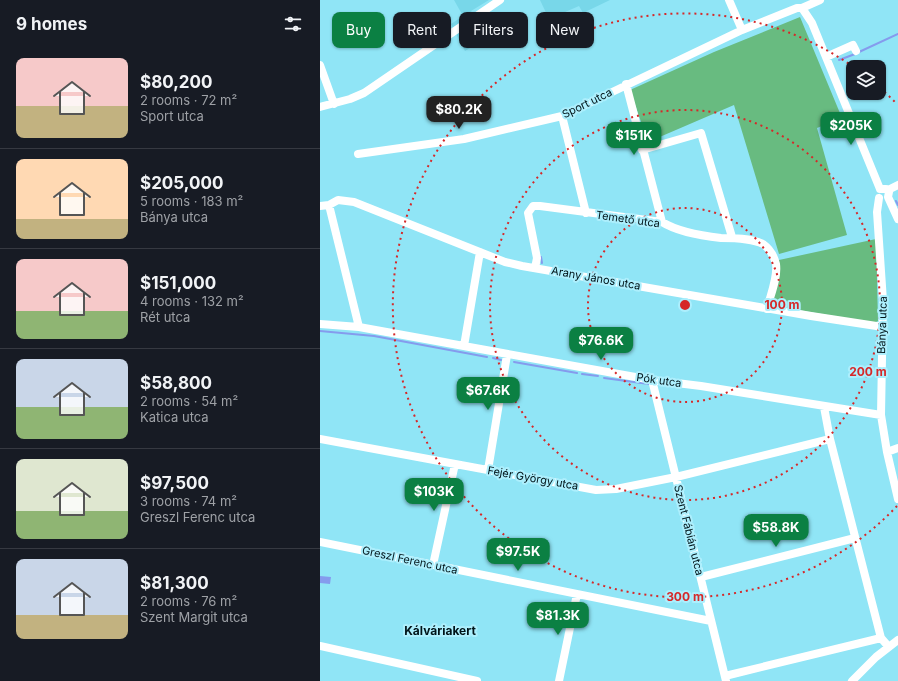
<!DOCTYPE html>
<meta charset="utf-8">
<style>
:root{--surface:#171b24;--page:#20242c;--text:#f1f3f6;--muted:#9ea1a6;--line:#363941;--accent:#0b8043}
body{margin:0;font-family:Inter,sans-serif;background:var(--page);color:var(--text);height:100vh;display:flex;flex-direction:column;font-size:15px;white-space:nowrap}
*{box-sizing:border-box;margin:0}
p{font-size:13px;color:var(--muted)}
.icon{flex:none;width:22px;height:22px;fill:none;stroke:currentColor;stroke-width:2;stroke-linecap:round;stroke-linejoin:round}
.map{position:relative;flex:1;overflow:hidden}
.side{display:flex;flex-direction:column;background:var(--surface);width:320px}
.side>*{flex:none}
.guide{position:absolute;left:12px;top:12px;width:380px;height:36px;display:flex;gap:8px}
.buttons{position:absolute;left:526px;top:60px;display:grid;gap:8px}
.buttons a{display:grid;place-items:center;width:40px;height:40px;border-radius:8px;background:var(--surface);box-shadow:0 1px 3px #0004;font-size:20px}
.price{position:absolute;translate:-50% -34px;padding:0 9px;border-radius:8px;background:var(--accent);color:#fff;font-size:13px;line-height:26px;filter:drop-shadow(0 1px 2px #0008)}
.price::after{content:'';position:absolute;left:50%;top:24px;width:12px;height:9px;margin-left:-6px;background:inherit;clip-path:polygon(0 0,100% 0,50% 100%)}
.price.active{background:#222;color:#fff}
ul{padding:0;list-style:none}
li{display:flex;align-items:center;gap:12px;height:100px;padding:0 16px}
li+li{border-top:1px solid var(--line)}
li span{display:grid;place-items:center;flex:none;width:112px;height:80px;border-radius:8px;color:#555}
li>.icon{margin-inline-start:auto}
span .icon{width:48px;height:48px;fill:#fffc;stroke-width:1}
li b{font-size:17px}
h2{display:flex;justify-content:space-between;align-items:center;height:48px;padding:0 16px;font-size:17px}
.tag{padding:0 14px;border-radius:8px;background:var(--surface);box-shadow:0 1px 3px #0004;font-size:14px;line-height:36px}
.tag.active{background:var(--accent);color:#fff}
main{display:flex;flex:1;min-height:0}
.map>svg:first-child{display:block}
.built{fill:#78d7e9}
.green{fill:#68bb80}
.water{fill:#859bed}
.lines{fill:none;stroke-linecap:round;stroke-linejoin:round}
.stream{stroke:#859bed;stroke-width:2}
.minor{stroke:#fff;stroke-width:8}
.ring{fill:none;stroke:#d62828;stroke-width:2;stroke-dasharray:2 4}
.labels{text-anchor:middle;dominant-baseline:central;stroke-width:4;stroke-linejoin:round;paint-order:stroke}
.street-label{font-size:11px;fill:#001419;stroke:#adeffd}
.neighbourhood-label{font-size:12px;font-weight:bold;fill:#001419;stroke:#adeffd}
.centre{fill:#d62828;stroke:#adeffd;stroke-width:2}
.ring-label{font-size:12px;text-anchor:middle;font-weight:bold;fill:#d62828;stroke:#adeffd;stroke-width:4;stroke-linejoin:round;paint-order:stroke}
</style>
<main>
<section class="side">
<h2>9 homes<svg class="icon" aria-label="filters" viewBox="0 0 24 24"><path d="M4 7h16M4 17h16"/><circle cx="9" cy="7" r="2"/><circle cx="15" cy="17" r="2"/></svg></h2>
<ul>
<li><span style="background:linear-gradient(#f6c9c9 60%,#c2b280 0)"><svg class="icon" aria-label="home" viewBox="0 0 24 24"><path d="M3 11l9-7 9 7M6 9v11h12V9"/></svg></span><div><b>$80,200</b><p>2 rooms · 72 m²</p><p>Sport utca</p></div></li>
<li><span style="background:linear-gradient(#ffd9b3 75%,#c2b280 0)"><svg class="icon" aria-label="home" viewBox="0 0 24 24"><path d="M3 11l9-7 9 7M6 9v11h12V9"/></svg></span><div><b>$205,000</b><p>5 rooms · 183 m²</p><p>Bánya utca</p></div></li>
<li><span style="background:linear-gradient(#f6c9c9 65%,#8fb573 0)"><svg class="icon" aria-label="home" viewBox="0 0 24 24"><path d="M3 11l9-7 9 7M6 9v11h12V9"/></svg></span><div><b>$151,000</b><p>4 rooms · 132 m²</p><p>Rét utca</p></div></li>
<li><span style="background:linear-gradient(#c9d6e8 60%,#8fb573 0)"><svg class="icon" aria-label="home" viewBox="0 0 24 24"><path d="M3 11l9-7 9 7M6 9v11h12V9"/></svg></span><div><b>$58,800</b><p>2 rooms · 54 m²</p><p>Katica utca</p></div></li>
<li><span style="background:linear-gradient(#dfe7d0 65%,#8fb573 0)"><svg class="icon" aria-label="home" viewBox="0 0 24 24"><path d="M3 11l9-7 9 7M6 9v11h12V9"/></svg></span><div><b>$97,500</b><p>3 rooms · 74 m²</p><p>Greszl Ferenc utca</p></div></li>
<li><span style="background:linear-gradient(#c9d6e8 70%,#c2b280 0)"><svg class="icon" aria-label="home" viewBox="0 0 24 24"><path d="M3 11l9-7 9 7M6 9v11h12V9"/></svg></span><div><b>$81,300</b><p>2 rooms · 76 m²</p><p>Szent Margit utca</p></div></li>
</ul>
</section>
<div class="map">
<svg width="578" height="681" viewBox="0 0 578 681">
<rect width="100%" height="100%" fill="#90e5f6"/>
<path class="built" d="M134,0H169L151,11L167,38L145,51L131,24L143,16Z
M220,0H290L263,13L259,6L229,19Z"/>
<path class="green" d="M480,17L522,118L497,128L527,235L459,254L414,105L328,142L310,90L394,52Z
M556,239L558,321L554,323L455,306L452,302L459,260Z"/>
<path class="water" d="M0,576L11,577L10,584L0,583Z"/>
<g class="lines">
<path class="stream" d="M539,52L578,34
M519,60L535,54
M576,201L578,205
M221,257L222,263
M0,331L54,336L167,357
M173,358L181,360
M194,362L257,373
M262,374L278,376
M284,378L329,384"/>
<path class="minor" d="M409,0L422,30
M482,8L492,23L560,189
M506,57L533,45L536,51
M0,65L14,104
M306,84L342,222
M0,107L30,99L44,93L180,0
M242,116L266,213
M322,150L381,133L412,237
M38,154L144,139L242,116L422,30L477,8H482L500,0
M560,189H566L569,192L568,197L578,219
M568,190L578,185
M559,198L557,212L563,301L561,415L567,452L578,499
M9,205L39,327
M0,206L9,205L18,200L34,202L185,262L202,266L491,316L563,327
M215,268L217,258L208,213L213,206H220L342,222C358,232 383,236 401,238C413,238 431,238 443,244C450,249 454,256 456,264C458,278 450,296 447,309
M0,324L39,327L332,380L381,386L561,415
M144,346L160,252
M332,380L406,681
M504,407L510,439L561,638L568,646
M0,439L276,490L296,489L356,477L510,439
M567,452L578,448
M168,470L187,355
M0,542L391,621
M113,565L135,464
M381,577L535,538
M0,646L157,681
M405,676L561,638
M239,681L257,594
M532,681L556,657L578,640"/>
</g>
<g class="ring">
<circle cx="365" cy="305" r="97"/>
<circle cx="365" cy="305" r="195"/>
<path d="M577 506A292 292 0 1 1 532 66M560 88A292 292 0 0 1 577 104"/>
</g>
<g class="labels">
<g class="street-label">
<text transform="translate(267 103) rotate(-26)">Sport utca</text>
<text transform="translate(308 219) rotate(8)">Temető utca</text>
<text transform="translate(276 278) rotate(10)">Arany János utca</text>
<text transform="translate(562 325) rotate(-88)">Bánya utca</text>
<text transform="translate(339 380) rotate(8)">Pók utca</text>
<text transform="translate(213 478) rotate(10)">Fejér György utca</text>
<text transform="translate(369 530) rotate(76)">Szent Fábián utca</text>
<text transform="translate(90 560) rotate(12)">Greszl Ferenc utca</text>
</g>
<g class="neighbourhood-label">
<text x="120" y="630">Kálváriakert</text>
</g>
</g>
<circle cx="365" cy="305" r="6" class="centre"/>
<g class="ring-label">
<text x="462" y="309">100 m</text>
<text x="548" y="376">200 m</text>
<text x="365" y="601">300 m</text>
</g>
</svg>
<div class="buttons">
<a><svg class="icon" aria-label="layers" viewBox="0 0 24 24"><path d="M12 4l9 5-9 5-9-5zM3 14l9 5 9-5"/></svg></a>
</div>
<b class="price active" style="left:139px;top:130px">$80.2K</b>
<b class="price" style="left:531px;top:146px">$205K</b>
<b class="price" style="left:314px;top:156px">$151K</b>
<b class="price" style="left:281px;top:361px">$76.6K</b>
<b class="price" style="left:168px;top:411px">$67.6K</b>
<b class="price" style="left:114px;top:512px">$103K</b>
<b class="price" style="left:456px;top:548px">$58.8K</b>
<b class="price" style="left:198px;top:572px">$97.5K</b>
<b class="price" style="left:238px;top:636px">$81.3K</b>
<div class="guide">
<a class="tag active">Buy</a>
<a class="tag">Rent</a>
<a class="tag">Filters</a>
<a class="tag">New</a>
</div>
</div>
</main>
